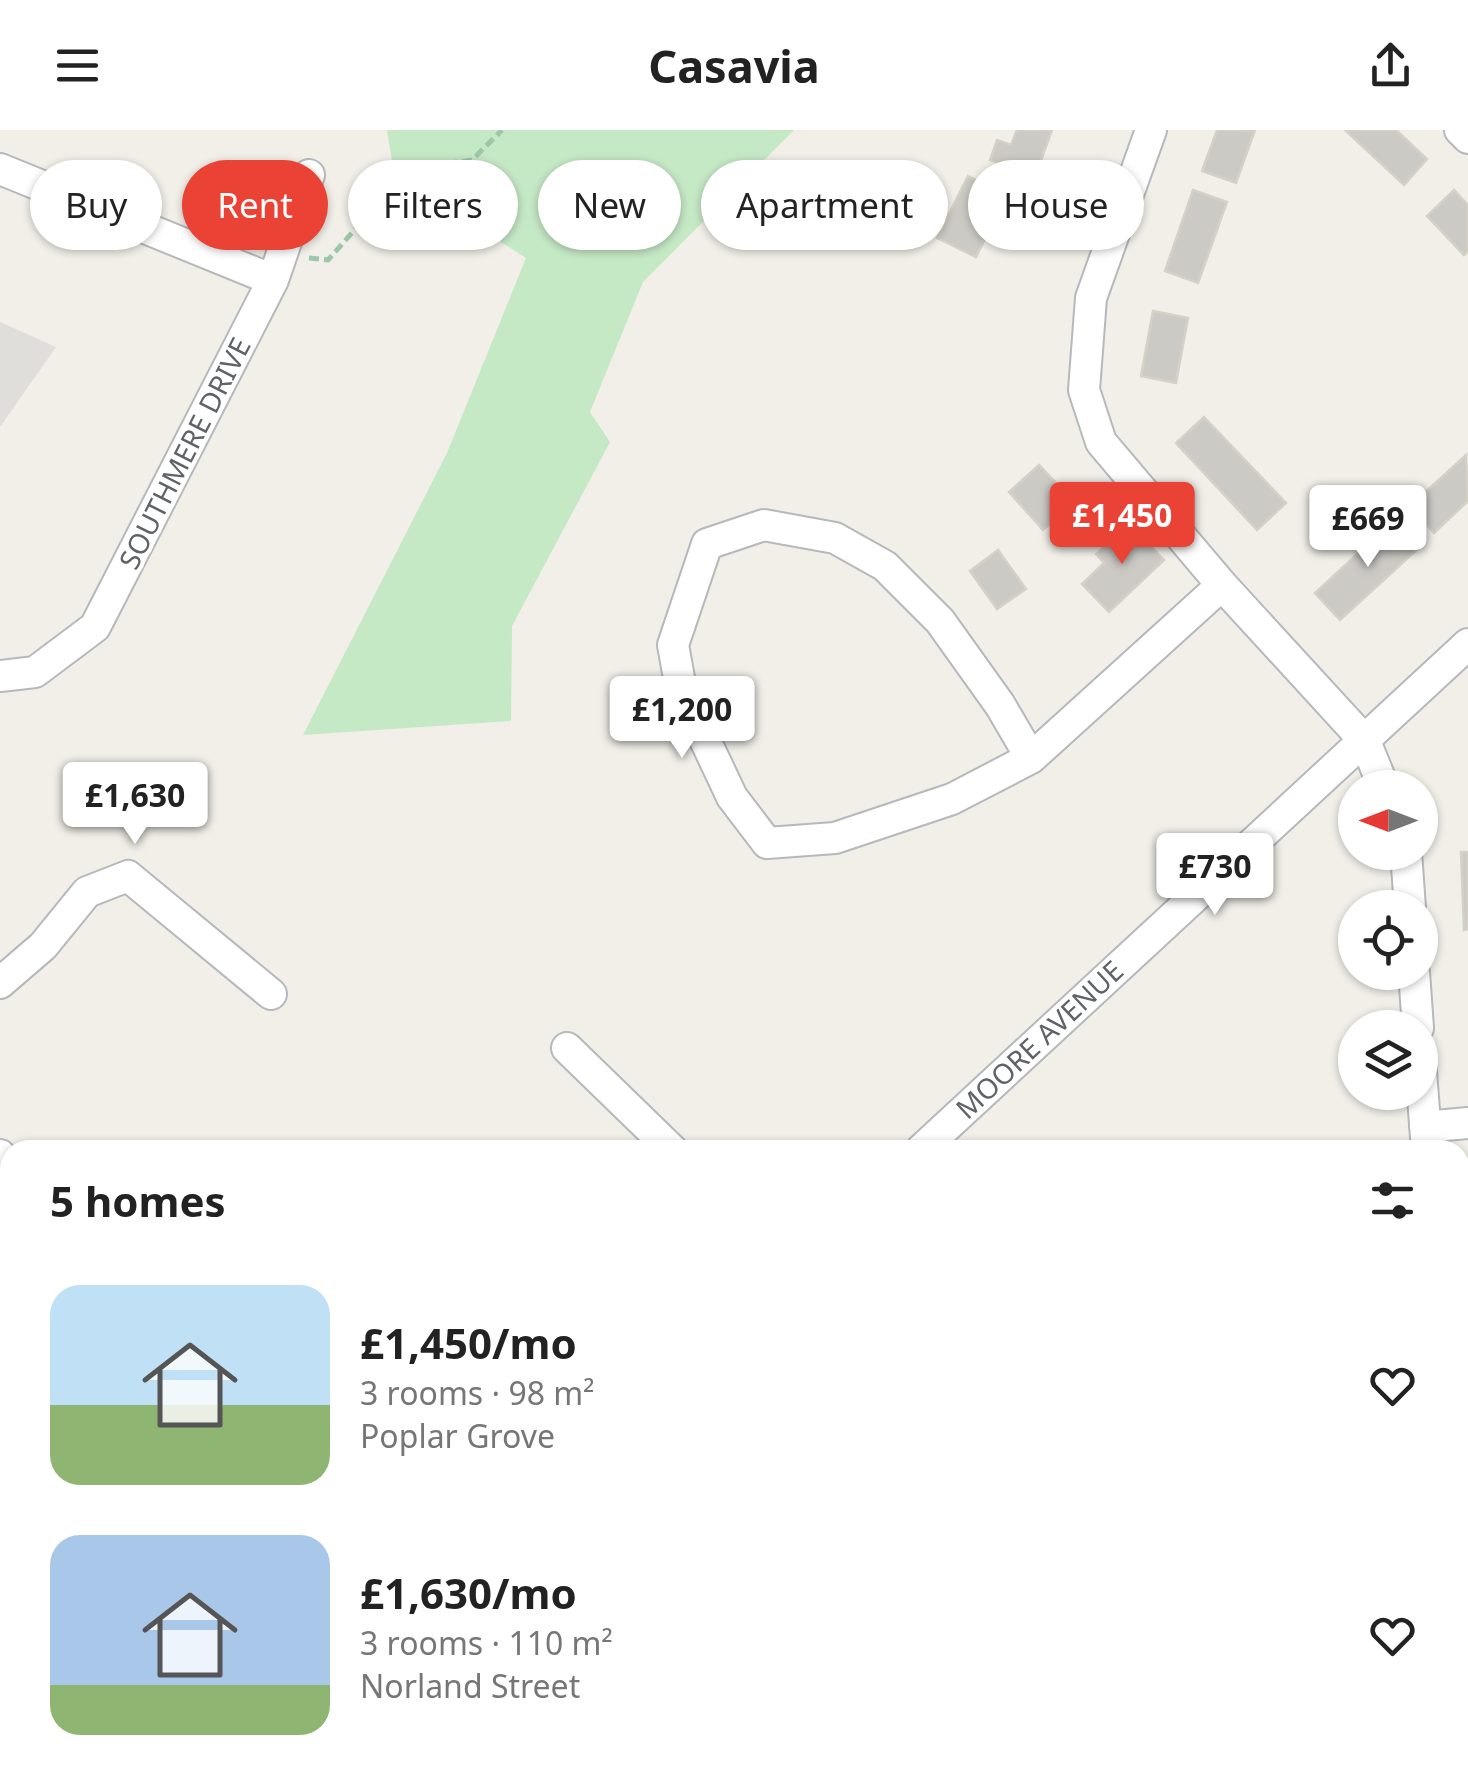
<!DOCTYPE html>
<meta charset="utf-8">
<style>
:root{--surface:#fff;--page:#f2f2f2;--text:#222;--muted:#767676;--accent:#ea4335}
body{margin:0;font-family:"Noto Sans",sans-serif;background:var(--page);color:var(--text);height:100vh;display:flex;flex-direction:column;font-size:38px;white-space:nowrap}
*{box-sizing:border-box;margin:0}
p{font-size:32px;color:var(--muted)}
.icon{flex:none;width:55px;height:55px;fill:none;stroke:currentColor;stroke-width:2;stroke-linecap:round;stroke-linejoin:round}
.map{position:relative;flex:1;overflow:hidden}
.drawer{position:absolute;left:0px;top:1010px;width:1470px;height:640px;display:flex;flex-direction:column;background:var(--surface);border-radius:30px 30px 0 0;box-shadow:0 2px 8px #0004}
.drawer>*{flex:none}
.top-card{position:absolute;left:30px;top:30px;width:1410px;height:90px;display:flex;gap:20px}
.needle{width:65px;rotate:270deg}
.controls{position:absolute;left:1338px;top:640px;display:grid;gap:20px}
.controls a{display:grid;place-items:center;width:100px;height:100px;border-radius:50%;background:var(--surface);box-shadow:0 2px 8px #0004;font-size:50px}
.price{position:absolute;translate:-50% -85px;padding:0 22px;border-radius:10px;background:#fff;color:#222;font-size:32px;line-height:65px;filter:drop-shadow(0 2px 5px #0008)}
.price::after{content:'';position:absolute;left:50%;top:60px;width:30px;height:22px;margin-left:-15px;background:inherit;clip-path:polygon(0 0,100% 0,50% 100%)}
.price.on{background:var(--accent);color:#fff}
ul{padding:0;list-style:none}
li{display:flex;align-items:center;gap:30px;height:250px;padding:0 50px}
li span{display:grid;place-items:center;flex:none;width:280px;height:200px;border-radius:30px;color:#555}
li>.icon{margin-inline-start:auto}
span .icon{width:120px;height:120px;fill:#fffc;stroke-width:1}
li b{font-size:42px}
h2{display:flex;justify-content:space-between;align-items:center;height:120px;padding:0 50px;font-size:42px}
.pill{padding:0 35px;border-radius:45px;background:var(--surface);box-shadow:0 2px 8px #0004;font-size:35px;line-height:90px}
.pill.on{background:var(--accent);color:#fff}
header{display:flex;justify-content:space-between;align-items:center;height:130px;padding:0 50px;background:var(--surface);font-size:45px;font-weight:700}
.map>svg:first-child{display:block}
.industrial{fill:#e0deda}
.green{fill:#c5e8c5}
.building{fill:#cccac5;stroke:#d6d1c6;stroke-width:2.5}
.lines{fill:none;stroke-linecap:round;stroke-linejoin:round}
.minor-casing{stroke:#b5b8bc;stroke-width:34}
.major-casing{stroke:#f2c960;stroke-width:41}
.path{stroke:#9cc7a9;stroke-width:5;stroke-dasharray:10 5;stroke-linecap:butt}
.minor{stroke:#fff;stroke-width:30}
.major{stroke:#fff2af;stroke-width:38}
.labels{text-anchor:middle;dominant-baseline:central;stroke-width:8;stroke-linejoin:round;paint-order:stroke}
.street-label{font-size:28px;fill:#5f6368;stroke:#fff}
</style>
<header><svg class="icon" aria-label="menu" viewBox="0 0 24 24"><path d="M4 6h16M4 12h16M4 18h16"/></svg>Casavia<svg class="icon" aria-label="share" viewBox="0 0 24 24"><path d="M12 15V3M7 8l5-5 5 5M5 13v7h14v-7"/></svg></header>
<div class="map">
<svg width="1468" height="1650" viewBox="0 0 1468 1650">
<rect width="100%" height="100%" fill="#f1efe8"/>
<path class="industrial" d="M0,192L56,217L0,297Z"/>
<path class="green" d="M387,0H794L643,152L590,282L610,312L512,496L511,591L303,605L447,323L526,128L394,44Z"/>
<path class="building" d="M1017,0H1052L1039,36L1033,34L1030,44L990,30L997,10L1011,15Z
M1217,0H1255L1236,53L1202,41Z
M1345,0H1396L1427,29L1404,55Z
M968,46L1007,65L976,127L937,108Z
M1193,60L1227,72L1198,153L1165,141Z
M1454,60L1468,75V122L1464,125L1427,86Z
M1153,181L1188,188L1176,253L1141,246Z
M1204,287L1286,373L1257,400L1176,313Z
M1466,325L1468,371L1434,403L1410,376Z
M1039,335L1060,357L1056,361L1070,376L1043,400L1009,362Z
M1395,389L1420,417L1340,490L1315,463Z
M1129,393L1164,430L1109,482L1082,454L1104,433L1096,424Z
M998,420L1026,459L997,479L970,441Z
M1461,722H1468V799L1464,800Z
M10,1409V1456L0,1444V1413L2,1416Z
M159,1640H211L219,1650H167Z"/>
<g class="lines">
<g class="minor-casing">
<path id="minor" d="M1151,0L1091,168L1084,260L1101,312L1222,455L1365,611L1384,658
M1460,0L1468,8
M0,39L273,150
M0,546L35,542L95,497L273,150L309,45
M1031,628L1000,575L940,491L885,436L835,408L764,395L707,414L673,515L681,559L732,667L767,713L835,708L952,669L1031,628L1222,455
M1406,722L1410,778
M1414,842L1418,898
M0,853L43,816L87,762L128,746L271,864
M567,918L672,1020
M1420,928L1427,1020
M1425,997L1468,993
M921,1020L1468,514
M0,1025L10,1036
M1460,1273L1468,1319
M0,1374L10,1366
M1460,1623L1468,1618
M675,1640L691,1650
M1183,1640L1189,1650
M435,1650L445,1640
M1416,1650L1432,1640"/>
</g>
<g class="major-casing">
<path id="major" d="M0,1319L10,1329
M276,1640L285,1650"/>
</g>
<path class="path" d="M309,128L328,130L408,39L472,30L502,0"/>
<use href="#minor" class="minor"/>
<use href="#major" class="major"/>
</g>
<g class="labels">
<g class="street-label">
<text transform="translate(184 323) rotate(-63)">SOUTHMERE DRIVE</text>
<text transform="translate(1039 909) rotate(-43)">MOORE AVENUE</text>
</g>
</g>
</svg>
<div class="controls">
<a><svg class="needle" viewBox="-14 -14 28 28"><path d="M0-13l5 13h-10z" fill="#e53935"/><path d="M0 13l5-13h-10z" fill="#767676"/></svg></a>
<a><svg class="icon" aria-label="locate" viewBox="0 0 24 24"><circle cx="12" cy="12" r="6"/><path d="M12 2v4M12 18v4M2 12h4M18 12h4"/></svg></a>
<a><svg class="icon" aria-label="layers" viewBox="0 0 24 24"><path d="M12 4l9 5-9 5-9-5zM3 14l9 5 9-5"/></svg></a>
</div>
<b class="price on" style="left:1122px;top:437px">£1,450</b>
<b class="price" style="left:1368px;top:440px">£669</b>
<b class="price" style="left:682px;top:631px">£1,200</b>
<b class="price" style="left:135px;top:717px">£1,630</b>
<b class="price" style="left:1215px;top:788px">£730</b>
<div class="top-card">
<a class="pill">Buy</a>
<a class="pill on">Rent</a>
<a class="pill">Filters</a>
<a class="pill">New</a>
<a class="pill">Apartment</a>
<a class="pill">House</a>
</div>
<section class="drawer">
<h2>5 homes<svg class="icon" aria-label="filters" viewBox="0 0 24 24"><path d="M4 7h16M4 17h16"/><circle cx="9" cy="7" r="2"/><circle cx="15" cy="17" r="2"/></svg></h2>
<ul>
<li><span style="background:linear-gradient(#bfe0f5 60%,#8fb573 0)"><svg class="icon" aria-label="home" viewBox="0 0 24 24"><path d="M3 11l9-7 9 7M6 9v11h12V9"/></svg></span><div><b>£1,450/mo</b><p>3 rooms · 98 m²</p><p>Poplar Grove</p></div><svg class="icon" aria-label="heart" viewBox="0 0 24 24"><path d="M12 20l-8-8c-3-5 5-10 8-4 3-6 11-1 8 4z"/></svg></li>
<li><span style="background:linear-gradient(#a9c7e8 75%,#8fb573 0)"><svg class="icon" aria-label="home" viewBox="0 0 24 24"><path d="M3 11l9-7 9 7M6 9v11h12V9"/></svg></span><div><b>£1,630/mo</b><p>3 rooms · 110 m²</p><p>Norland Street</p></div><svg class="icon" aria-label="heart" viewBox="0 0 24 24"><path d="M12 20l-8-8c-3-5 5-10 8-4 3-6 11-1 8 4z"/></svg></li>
</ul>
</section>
</div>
